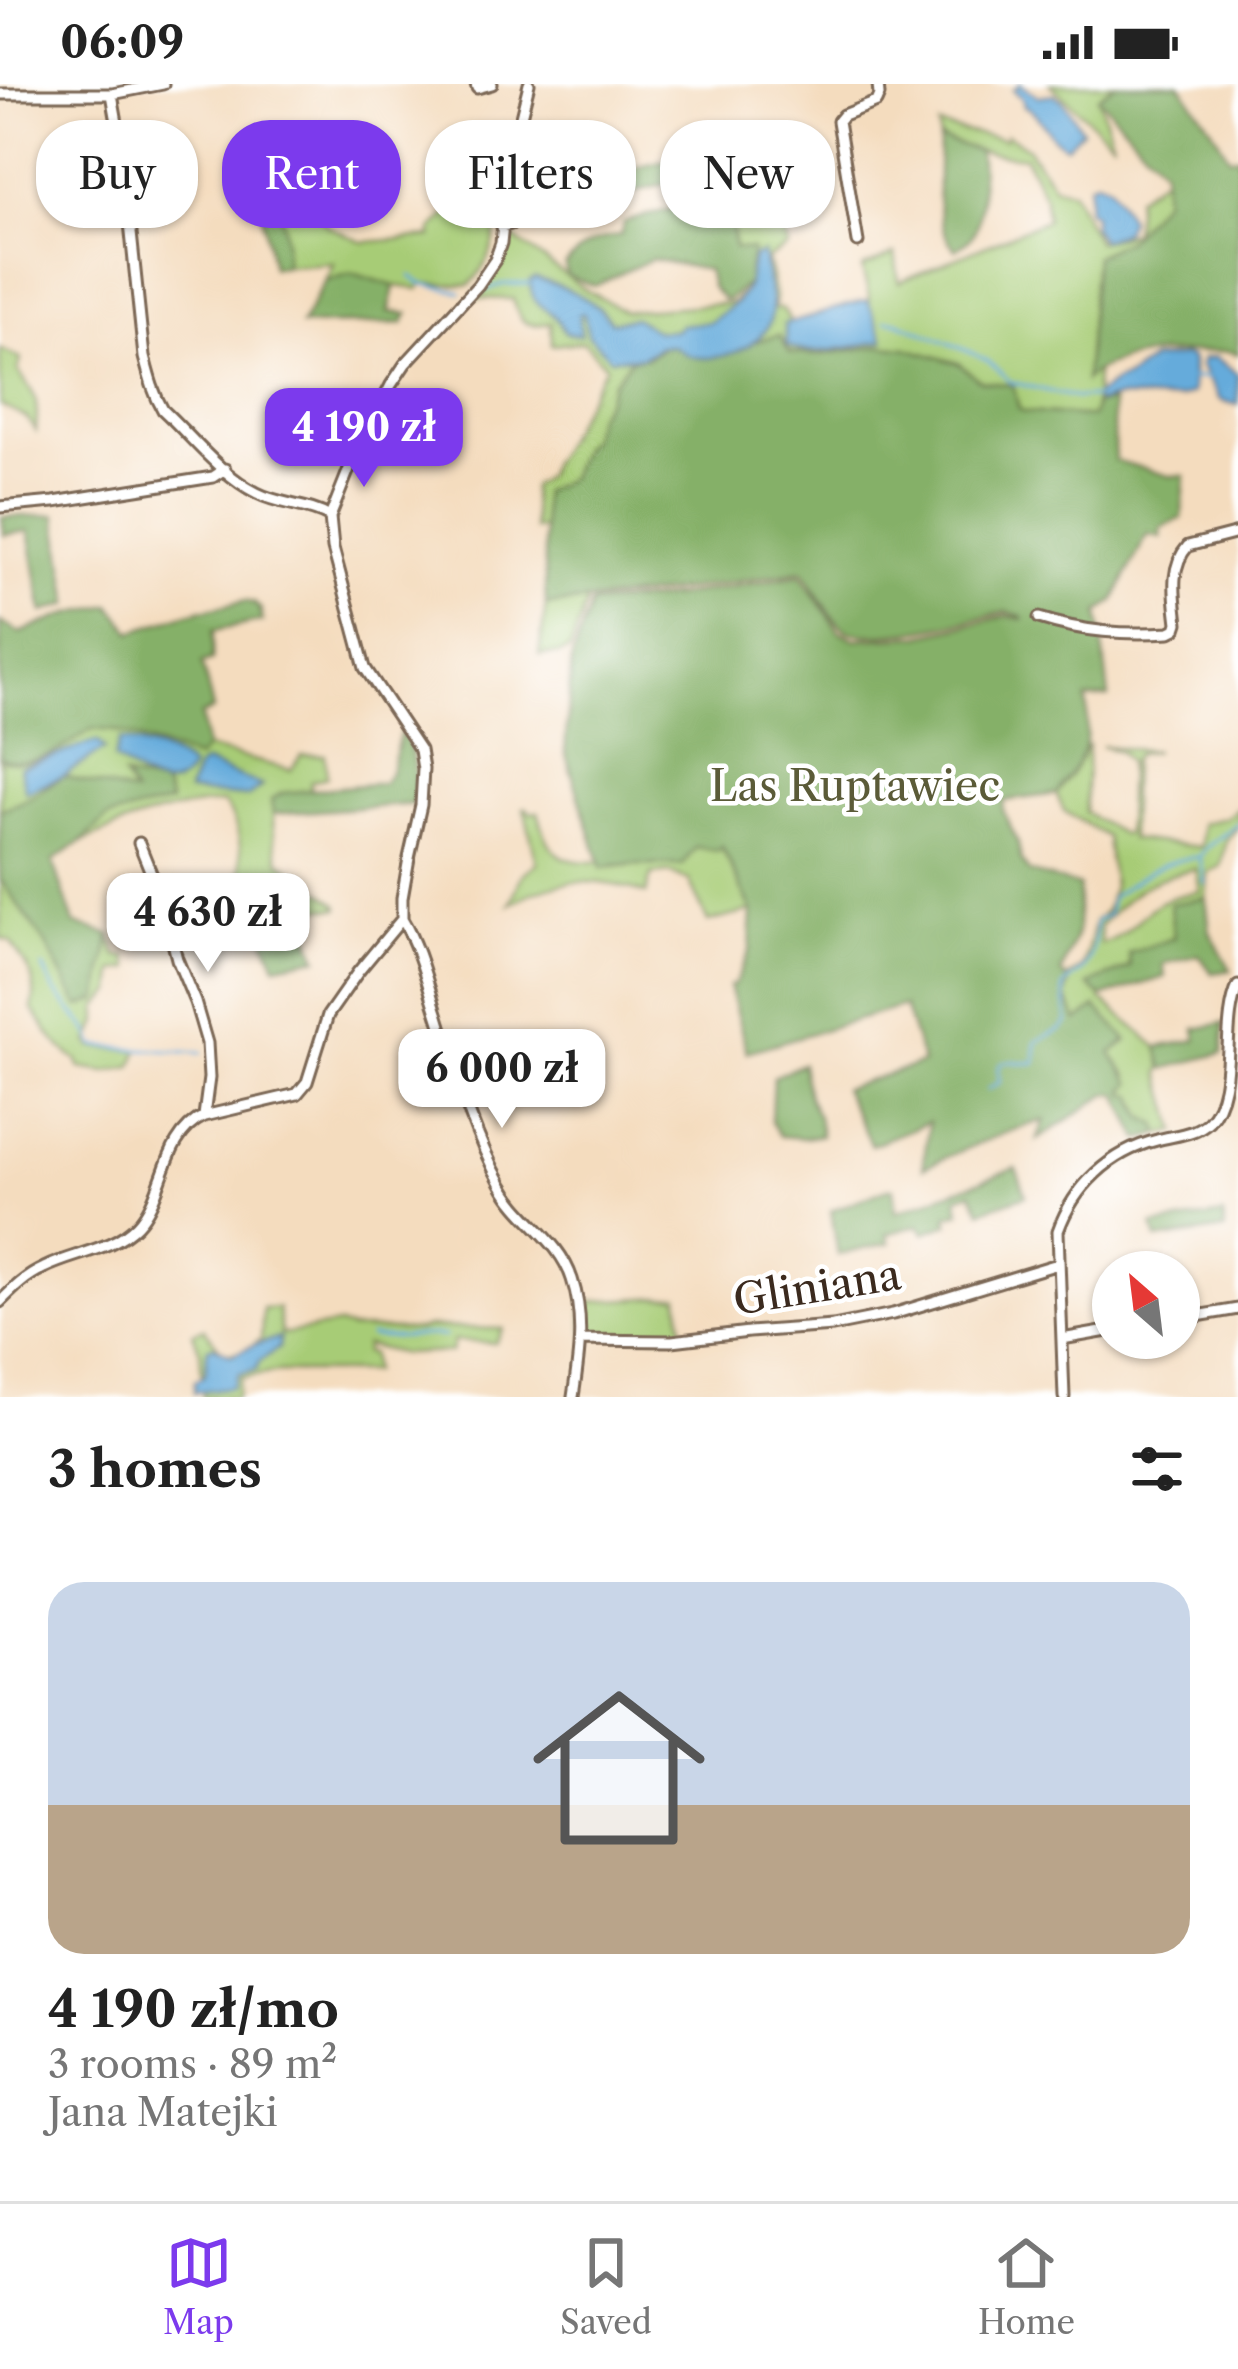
<!DOCTYPE html>
<meta charset="utf-8">
<style>
:root{--surface:#fff;--page:#f6f6f6;--text:#222;--muted:#767676;--line:#e0e0e0;--accent:#7c3aed}
body{margin:0;font-family:"Libre Caslon Text",serif;background:var(--page);color:var(--text);height:100vh;display:flex;flex-direction:column;font-size:45px;white-space:nowrap}
*{box-sizing:border-box;margin:0}
p{font-size:39px;color:var(--muted)}
.icon{flex:none;width:66px;height:66px;fill:none;stroke:currentColor;stroke-width:2;stroke-linecap:round;stroke-linejoin:round}
.map{position:relative;height:1313px;overflow:hidden}
.side{display:flex;flex-direction:column;background:var(--surface);flex:1}
.side>*{flex:none}
.guide{position:absolute;left:36px;top:36px;width:1167px;height:108px;display:flex;gap:24px}
.needle{width:78px;rotate:332deg}
.buttons{position:absolute;left:1092px;top:1167px;display:grid;gap:24px}
.buttons a{display:grid;place-items:center;width:108px;height:108px;border-radius:50%;background:var(--surface);box-shadow:0 3px 9px #0004;font-size:60px}
.price{position:absolute;translate:-50% -102px;padding:0 27px;border-radius:24px;background:#fff;color:#222;font-size:39px;line-height:78px;filter:drop-shadow(0 3px 6px #0008)}
.price::after{content:'';position:absolute;left:50%;top:72px;width:36px;height:27px;margin-left:-18px;background:inherit;clip-path:polygon(0 0,100% 0,50% 100%)}
.price.selected{background:var(--accent);color:#fff}
ul{padding:0;list-style:none}
li{display:grid;align-content:center;gap:24px;height:636px;padding:0 48px}
li span{display:grid;place-items:center;height:372px;border-radius:36px;color:#555}
li>.icon{margin-inline-start:auto}
span .icon{width:216px;height:216px;fill:#fffc;stroke-width:1}
li b{font-size:51px}
h2{display:flex;justify-content:space-between;align-items:center;height:144px;padding:0 48px;font-size:51px}
.chip{padding:0 42px;border-radius:48px;background:var(--surface);box-shadow:0 3px 9px #0004;font-size:42px;line-height:108px}
.chip.selected{background:var(--accent);color:#fff}
.status{display:flex;justify-content:space-between;align-items:center;height:84px;padding:0 60px;background:var(--surface);direction:ltr}
.status svg{height:33px;fill:currentColor}
.tabs{display:flex;justify-content:space-around;align-items:center;height:168px;border-top:3px solid var(--line);background:var(--surface);font-size:33px;color:var(--muted)}
.tabs a{display:grid;justify-items:center;gap:6px}
.tabs .selected{color:var(--accent)}
.map>svg:first-child{display:block}
.green{fill:#a7cc76;stroke:#717b4a;stroke-width:3;fill-rule:evenodd}
.forest{fill:#85b067;stroke:#606d42;stroke-width:3}
.water{fill:#65abdb;stroke:#506a7c;stroke-width:3}
.lines{fill:none;stroke-linecap:round;stroke-linejoin:round}
.stream{stroke:#65abdb;stroke-width:3}
.minor-casing{stroke:#7c6856;stroke-width:15}
.minor{stroke:#fff;stroke-width:9}
.labels{text-anchor:middle;dominant-baseline:central;stroke-width:9;stroke-linejoin:round;paint-order:stroke}
.park-label{font-size:42px;fill:#5b5b38;stroke:#fff}
.street-label{font-size:42px;fill:#3b2a1e;stroke:#fff}
</style>
<div class="status"><b>06:09</b><svg viewBox="0 0 49 12"><path d="M0 12V9h3v3zM5 12V6h3v6zM10 12V3h3v9zM15 12V0h3v12zM26 1h20v11H26zM47 4h2v5h-2z"/></svg></div>
<div class="map">
<svg width="1238" height="1313" viewBox="0 0 1238 1313">
<rect width="100%" height="100%" fill="#fff"/>
<filter id="ink" filterUnits="userSpaceOnUse"><feTurbulence type="fractalNoise" baseFrequency=".00833" numOctaves="2"/><feDisplacementMap in="SourceGraphic" scale="24" xChannelSelector="R" yChannelSelector="G"/><feConvolveMatrix kernelMatrix="1 2 1 2 8 2 1 2 1" color-interpolation-filters="sRGB"/></filter>
<filter id="wash" filterUnits="userSpaceOnUse"><feTurbulence type="fractalNoise" baseFrequency=".004" numOctaves="4" result="noise"/><feDisplacementMap in="SourceGraphic" scale="48" xChannelSelector="R" yChannelSelector="G"/><feGaussianBlur stdDeviation="2.7" result="paint"/><feColorMatrix in="noise" values="0 0 0 0 0 0 0 0 0 0 0 0 0 0 0 0 0 1.4 0 .05"/><feComposite in="paint" operator="in"/></filter>
<g filter="url(#wash)">
<rect width="100%" height="100%" fill="#f4dcbe"/>
<path class="green" d="M1050,0H1115L1098,13L1113,58Z
M938,42L1005,55L1006,50L1027,63L1054,102L1072,107L1097,158L1133,148L1136,113L1175,84L1207,146L1093,185L1097,278L1093,333L1024,328L1019,325L1013,301L980,297L958,279L880,262L817,271L790,269L779,252L712,269L665,261L648,273L631,275L613,298L607,315L596,332L590,354L579,369L569,395L542,408L544,444L534,445L531,403L547,390L551,379L606,282L584,258L552,261L551,239C524,243 521,240 513,215L471,214L499,180L508,150L586,206L625,227L733,219L745,206L751,166L734,164L732,137L751,133C749,107 738,89 740,63L755,59L763,63C775,95 778,129 788,163L767,175L775,212L774,224L784,226L791,240L864,222L870,217L862,184L895,170L899,198L1046,136L1044,113L1025,73C996,71 967,65 939,54Z
M303,90L307,116L328,142L363,158L432,153V147L460,117L497,137C495,165 488,180 470,201L422,200L419,205L395,202L389,228L408,230L403,239L301,241L334,179L272,183L257,102Z
M0,265L21,275L18,287C36,311 39,317 36,347L27,334L0,321Z
M242,517L243,520L253,518L261,525L262,537L213,547L212,576L202,579L213,626L201,631L206,664L291,686L301,671H325L327,693L311,698L310,706L273,727C273,742 274,765 281,778L338,820L339,824H283L237,832C242,799 247,745 223,719C163,722 107,745 54,772L52,777L71,837L90,855L111,851L117,872L127,873L130,885L115,887L113,908L98,923V939L89,958L92,963L139,966L132,983L105,988L80,984L78,977C51,958 50,950 32,924C40,896 26,882 10,857L0,854V538L20,549L63,532L111,521L131,548L203,525L205,527Z
M587,517L570,566L559,570L539,571L546,521Z
M1088,660L1085,729L1123,751L1126,749L1128,678L1120,668L1101,662L1155,667L1137,670L1132,676L1130,755L1201,763L1202,739L1226,734L1238,724V743L1227,755L1221,782L1208,789L1206,814L1170,821L1174,854L1130,869V882L1089,901L1102,913L1101,915L1158,963L1163,985L1160,987L1177,1047L1160,1050L1158,1041L1143,1033L1139,1021L1126,1011L1128,991L1110,969L1127,957L1078,937L1066,913L1069,898L1066,895L1082,884L1085,877L1095,837L1105,828L1113,802L1106,753L1064,727L1056,710L1075,684ZM1196,785L1200,807C1186,810 1171,812 1159,819C1138,832 1126,854 1101,860L1100,842C1133,806 1148,794 1196,785Z
M524,724H527L530,729L538,728C549,769 557,779 600,778L602,784L630,781L696,763L721,762L752,827L708,838L689,797L670,789L651,791L646,810C596,792 557,793 510,820L522,791L537,779Z
M679,1212L683,1251L587,1252L585,1249L582,1218Z
M278,1224L281,1250L338,1241L351,1245L418,1246L428,1243L503,1245L495,1259L454,1257L451,1268L403,1270L365,1261V1269L371,1270L372,1288H278L241,1294L237,1313H203L200,1268L193,1249L204,1244L224,1270L245,1267L261,1255L263,1225Z"/>
<path class="forest" d="M1115,0H1180L1210,41L1229,73L1238,72V270L1228,267C1185,269 1118,265 1085,296L1095,172L1128,155L1163,115V85L1098,13Z
M939,54L979,67C982,89 984,133 972,152C971,154 958,164 956,165C931,144 939,86 939,54Z
M721,63L718,99L673,98L616,113L604,92Z
M257,102C287,128 286,144 285,182L272,183Z
M719,111L747,116L751,134L732,137L734,164L752,166L748,199L729,215L723,216L711,203L707,186L652,175L595,202L567,192L565,181C584,160 593,156 621,151L624,138Z
M352,189L395,202L389,228L408,230L403,239L301,241L326,196Z
M779,251L790,269L817,271L880,262L906,264L958,279L980,297L1013,301L1019,325L1024,328L1092,333L1095,320L1112,318L1115,376L1169,392H1185L1182,434L1161,444V453L1147,450L1114,517L1099,529L1109,613L1086,615C1091,662 1084,673 1056,710L1004,717L1003,727L1018,759L1021,776L1029,788L1079,802L1077,849L1061,889L1069,898L1066,913L1078,937L1096,923L1127,956L1111,969L1132,999L1125,1006L1126,1010L1134,1011L1143,1033L1158,1041L1160,1050L1140,1056L1118,1010H1107L1037,1056L1045,1036C1003,1048 963,1065 923,1084L929,1038L871,1061L843,1005L923,979L904,922L747,968L729,902L734,901L750,866L752,827L722,763L719,767L696,763L682,781H616L602,784L565,668L572,574L591,520L665,514L801,491L839,547L855,555L917,552L1007,532L1023,535L1022,532L1007,528C974,534 865,565 841,542C826,527 815,504 803,487L665,509L546,521L542,408L569,394L579,369L590,354L596,332L607,315L613,298L631,275L648,273L665,261L712,269Z
M56,431L70,520L43,528L29,447L4,451L2,433Z
M247,517L258,523L262,537L213,547L212,576L202,579L213,626L201,631L206,664L197,675L116,647L92,645C66,663 33,687 0,674V538L20,549L63,532L111,521L132,548L188,529Z
M401,648C417,670 415,695 415,720L273,730L271,716L282,709L383,699L390,688Z
M63,692L134,710L124,693L164,701L170,719L107,734L81,758L53,777L74,840L111,851L98,916L79,923L45,859L0,795V726L24,717Z
M1206,814L1210,848L1231,886L1212,889L1199,871L1163,880L1165,893L1102,913L1088,901L1130,883L1129,869L1174,854L1170,820Z
M283,824H298L318,873L276,881L254,829Z
M1224,939L1223,969L1163,985L1158,963L1197,956L1196,945Z
M802,980L808,1013L818,1033L821,1051L804,1054L780,1052L771,1038L773,993Z
M1016,1084L1026,1111L981,1127L972,1108L958,1113L960,1128L947,1132L949,1140L924,1149L919,1141L887,1150L890,1159L838,1171L831,1127L888,1104H893L896,1128Z
M1223,1131L1225,1146L1157,1156L1153,1142Z"/>
<path class="water" d="M1020,0L1038,12L1054,10L1063,17L1082,46L1066,62C1047,55 1042,29 1024,22L1022,14L1013,6Z
M1096,96L1109,101L1129,135L1124,147L1101,157L1093,143V130L1087,126L1089,100Z
M763,169C765,187 772,209 772,227C770,261 718,282 688,271C682,269 678,264 672,261L660,262L642,273L611,274L588,251L584,230H579L581,251C563,250 567,250 558,237C545,218 533,229 530,197L535,194C563,202 594,214 611,238L634,234L657,247L676,246L680,241L710,238L737,218L747,203L753,173Z
M868,217L884,257C858,260 809,276 787,261L784,240C813,235 839,220 868,217Z
M1184,272L1190,273L1192,277V309C1162,324 1131,306 1099,319L1095,317L1097,310L1116,297L1126,294L1151,276Z
M1215,273L1238,290V321L1220,316L1200,282L1202,275Z
M120,656C147,661 171,666 191,684C172,720 139,691 114,675Z
M97,657L105,665L63,692L26,708L20,683C47,676 71,665 97,657Z
M205,679L262,702L247,713L188,708L197,684Z
M280,1254L279,1264L260,1277L256,1286L238,1290L233,1303L194,1308L195,1296L204,1292C208,1284 205,1273 208,1264L214,1262L231,1271L256,1260Z"/>
<g class="lines">
<path class="stream" d="M411,192L420,199L461,208
M478,208L504,200H529
M885,237H896L970,268L988,277L1011,298L1077,314L1098,313
M1190,294H1210
M1200,774L1205,800
M43,883L54,906L89,948L95,962L202,969
M988,1005L1000,998L998,986L1001,979C1014,974 1024,982 1036,978V958L1062,945L1068,938L1064,903C1068,897 1074,893 1080,889C1094,877 1095,855 1096,837L1108,831L1111,813C1140,792 1163,775 1199,773L1207,763L1238,740
M370,1252C395,1257 420,1249 445,1252"/>
</g>
</g>
<g filter="url(#ink)">
<g class="lines">
<g class="minor-casing">
<path id="minor" d="M476,0L477,4L492,0
M0,10H112L163,0
M112,10L123,72L144,273C149,292 153,309 163,326C192,353 221,391 257,409C280,421 308,420 330,433
M502,143L575,119
M858,158L838,37L843,31L876,18L879,11L878,0
M0,423L54,418L213,393L225,385
M1039,534C1083,548 1124,551 1170,548L1176,545L1178,539C1175,512 1169,483 1188,462L1238,449
M139,759L162,816L177,875L195,918L207,959L209,994L204,1032
M402,835C419,863 427,898 437,929C455,987 472,1048 502,1101C521,1136 559,1155 572,1195C585,1234 579,1273 573,1313
M0,1218C14,1204 26,1192 44,1184C74,1169 113,1166 137,1141C166,1111 161,1053 204,1032L297,1010L307,998L328,931L358,888L402,835V814L409,774L421,721L423,685L420,666L365,584L333,464L330,433L353,375L391,301L405,280L478,201L495,176L501,159L509,81L529,0
M1179,1235L1238,1225
M1062,1255L1113,1246
M580,1256L672,1257L749,1248L833,1242L893,1230L1058,1180
M1064,1313L1058,1147C1074,1102 1110,1068 1157,1056C1174,1051 1195,1051 1209,1037C1238,1005 1220,941 1238,902"/>
</g>
<use href="#minor" class="minor"/>
</g>
</g>
<g class="labels">
<g class="park-label">
<text x="855" y="702">Las Ruptawiec</text>
</g>
<g class="street-label">
<text transform="translate(817 1203) rotate(-9)">Gliniana</text>
</g>
</g>
</svg>
<div class="buttons">
<a><svg class="needle" viewBox="-14 -14 28 28"><path d="M0-13l5 13h-10z" fill="#e53935"/><path d="M0 13l5-13h-10z" fill="#767676"/></svg></a>
</div>
<b class="price selected" style="left:364px;top:406px">4 190 zł</b>
<b class="price" style="left:208px;top:891px">4 630 zł</b>
<b class="price" style="left:502px;top:1047px">6 000 zł</b>
<div class="guide">
<a class="chip">Buy</a>
<a class="chip selected">Rent</a>
<a class="chip">Filters</a>
<a class="chip">New</a>
</div>
</div>
<section class="side">
<h2>3 homes<svg class="icon" aria-label="filters" viewBox="0 0 24 24"><path d="M4 7h16M4 17h16"/><circle cx="9" cy="7" r="2"/><circle cx="15" cy="17" r="2"/></svg></h2>
<ul>
<li><span style="background:linear-gradient(#c9d6e8 60%,#b9a48a 0)"><svg class="icon" aria-label="home" viewBox="0 0 24 24"><path d="M3 11l9-7 9 7M6 9v11h12V9"/></svg></span><div><b>4 190 zł/mo</b><p>3 rooms · 89 m²</p><p>Jana Matejki</p></div></li>
</ul>
</section>
<nav class="tabs">
<a class="selected"><svg class="icon" aria-label="map" viewBox="0 0 24 24"><path d="M3 6l6-2 6 2 6-2v14l-6 2-6-2-6 2zM9 4v14M15 6v14"/></svg>Map</a>
<a><svg class="icon" aria-label="saved" viewBox="0 0 24 24"><path d="M7 4h10v16l-5-4-5 4z"/></svg>Saved</a>
<a><svg class="icon" aria-label="home" viewBox="0 0 24 24"><path d="M3 11l9-7 9 7M6 9v11h12V9"/></svg>Home</a>
</nav>
